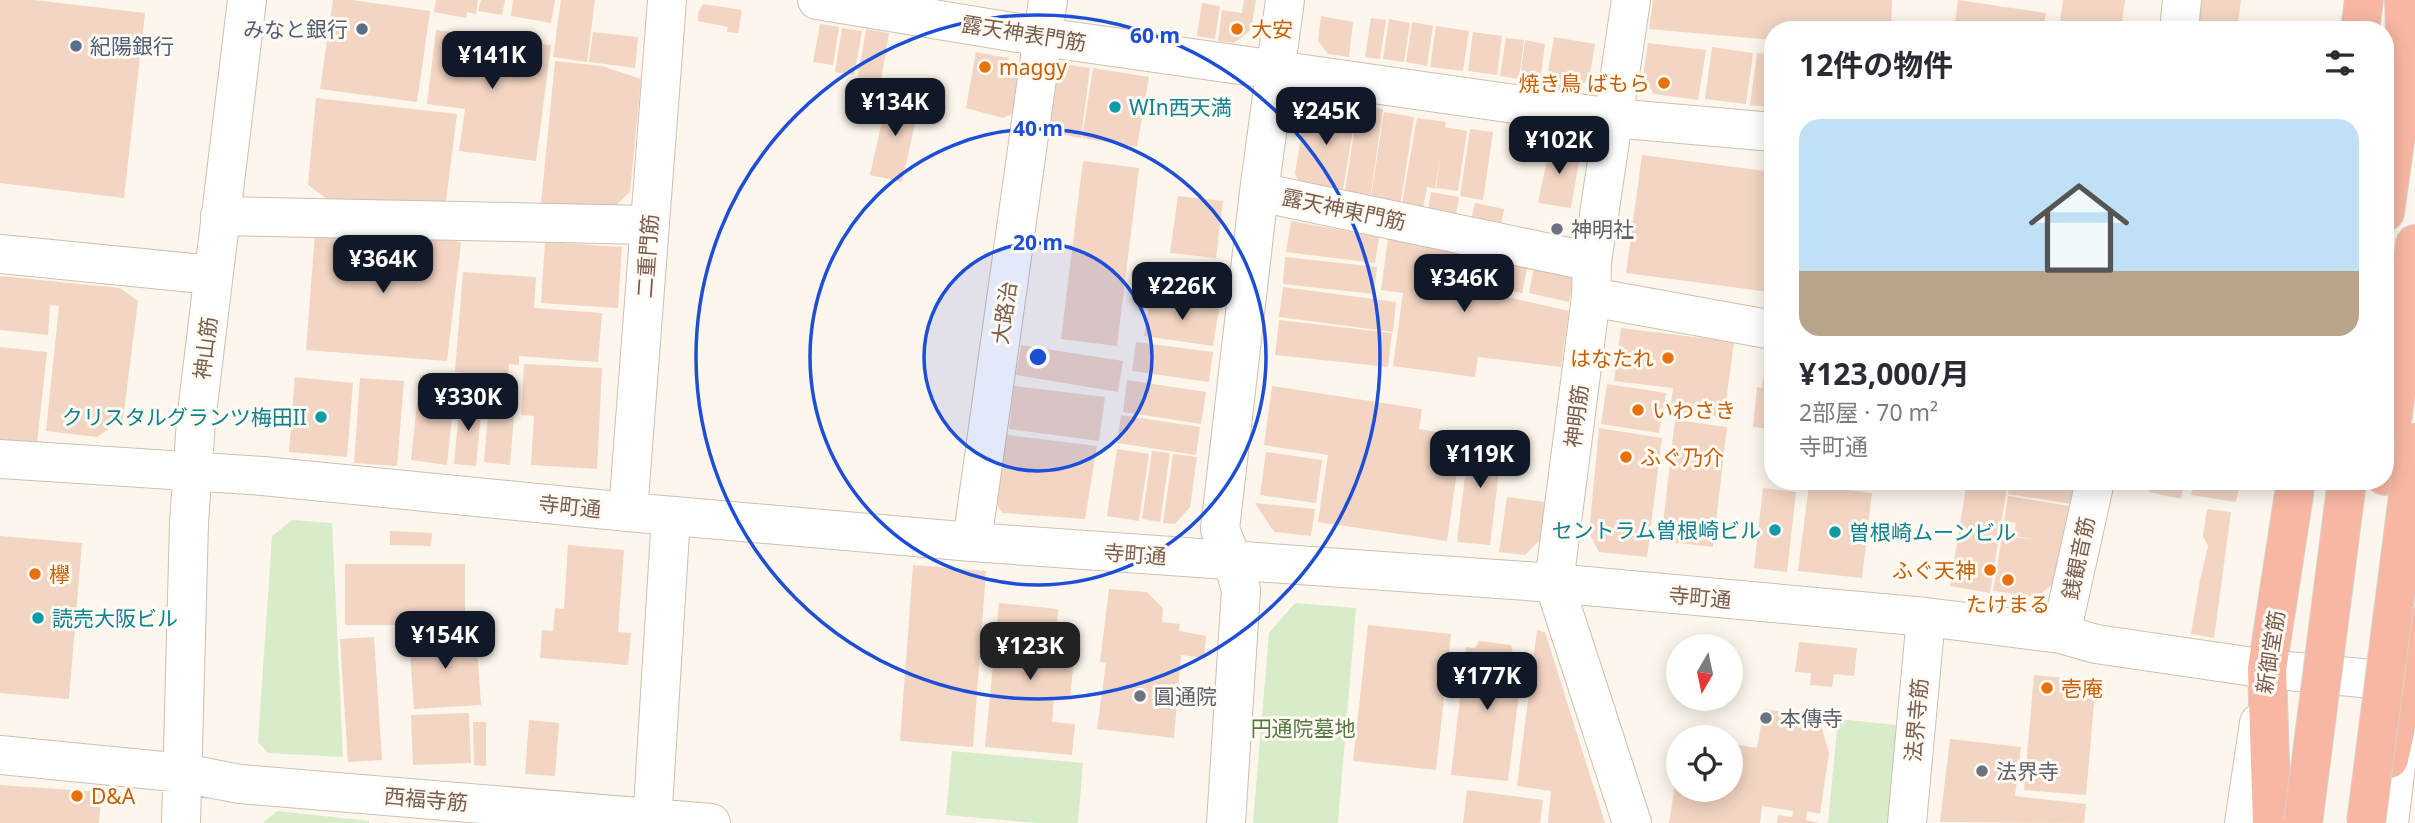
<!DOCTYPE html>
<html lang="ja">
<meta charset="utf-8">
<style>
:root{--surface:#fff;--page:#f2f2f3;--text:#2b2b33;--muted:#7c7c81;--line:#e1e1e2;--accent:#111827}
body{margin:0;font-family:"Noto Sans","Noto Sans JP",sans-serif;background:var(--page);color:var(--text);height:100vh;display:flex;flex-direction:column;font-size:26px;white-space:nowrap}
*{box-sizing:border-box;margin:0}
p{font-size:23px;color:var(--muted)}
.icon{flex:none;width:38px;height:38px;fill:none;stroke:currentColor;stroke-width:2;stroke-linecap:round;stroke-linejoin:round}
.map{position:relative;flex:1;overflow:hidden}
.sheet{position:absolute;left:1764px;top:21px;width:630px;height:469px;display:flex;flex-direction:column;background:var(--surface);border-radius:28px;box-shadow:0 4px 18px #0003}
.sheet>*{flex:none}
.needle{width:46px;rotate:189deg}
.buttons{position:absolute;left:1666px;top:634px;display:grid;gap:14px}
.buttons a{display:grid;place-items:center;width:77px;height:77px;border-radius:50%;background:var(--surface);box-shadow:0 4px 18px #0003;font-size:35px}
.price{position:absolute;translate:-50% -60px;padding:0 16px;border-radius:14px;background:var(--accent);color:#fff;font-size:23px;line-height:46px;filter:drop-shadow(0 2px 4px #0008)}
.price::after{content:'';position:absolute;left:50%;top:42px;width:21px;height:16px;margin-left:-10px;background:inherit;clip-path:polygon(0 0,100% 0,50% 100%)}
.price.selected{background:#222;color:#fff}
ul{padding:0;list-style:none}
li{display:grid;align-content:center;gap:14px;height:371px;padding:0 35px}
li+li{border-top:2px solid var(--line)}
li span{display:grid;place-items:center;height:217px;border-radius:21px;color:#555}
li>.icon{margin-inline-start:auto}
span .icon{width:126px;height:126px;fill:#fffc;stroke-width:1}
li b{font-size:30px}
h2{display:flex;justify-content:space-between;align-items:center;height:84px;padding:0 35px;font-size:30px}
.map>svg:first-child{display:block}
.green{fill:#d8ecc9}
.building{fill:#f3d5c3}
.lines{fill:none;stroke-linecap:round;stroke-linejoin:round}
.minor-casing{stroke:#d1beb0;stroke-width:40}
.highway-casing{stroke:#dad1cd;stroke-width:40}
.minor{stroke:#fff;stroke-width:38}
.highway{stroke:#f7b7a3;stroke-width:38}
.highway-bridge-casing{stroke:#dad1cd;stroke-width:40;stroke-linecap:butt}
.highway-bridge{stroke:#f7b7a3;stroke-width:38}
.ring{fill:none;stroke:#1d4ed8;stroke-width:3.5}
.service-dot{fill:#5c6f8a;stroke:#fffaf3;stroke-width:2.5}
.food-dot{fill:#e8710a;stroke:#fffaf3;stroke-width:2.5}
.culture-dot{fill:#0f9aa8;stroke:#fffaf3;stroke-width:2.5}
.worship-dot{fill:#6b7280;stroke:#fffaf3;stroke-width:2.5}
.labels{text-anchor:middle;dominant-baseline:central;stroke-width:6;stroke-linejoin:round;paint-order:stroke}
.service-label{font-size:21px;fill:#4e5e75;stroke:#fffaf3;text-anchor:end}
.food-label{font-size:21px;fill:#c56008;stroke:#fffaf3;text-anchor:start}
.street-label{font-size:21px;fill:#7a5c4d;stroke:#fffaf3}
.culture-label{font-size:21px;fill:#0d838f;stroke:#fffaf3;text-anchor:start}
.worship-label{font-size:21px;fill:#5b616d;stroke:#fffaf3;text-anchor:start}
.park-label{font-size:21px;fill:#537a41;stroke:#fffaf3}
.centre{fill:#1d4ed8;stroke:#fffaf3;stroke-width:3.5}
.ring-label{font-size:21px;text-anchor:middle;font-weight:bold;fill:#1d4ed8;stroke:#fffaf3;stroke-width:6;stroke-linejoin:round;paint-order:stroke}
</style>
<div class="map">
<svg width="2415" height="823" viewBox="0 0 2415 823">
<rect width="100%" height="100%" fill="#fdf6ec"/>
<path class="green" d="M292,520L332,523L343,757L268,753L258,742L272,536Z
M1295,603L1356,608L1338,823H1253L1269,633Z
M1838,719L1907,726L1897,823H1828Z
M952,751L1083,763L1078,823H1037L946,815Z
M277,811L369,821V823H263Z"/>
<path class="building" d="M0,0H34L145,13L124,198L0,183Z
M333,0H352L430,11L417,102L320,89Z
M436,0H478L476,14L467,12L466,18L434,12Z
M481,0H505L502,15L478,11Z
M513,0H555L551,23L511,16Z
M561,0H595L587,62L553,57Z
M1244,0H1256L1251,30L1234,43L1218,41L1222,10L1242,13Z
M1653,0H1892L1891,30H1773V40L1649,29Z
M1958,0L2046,13L2043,30H1954Z
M2063,0H2125L2121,30H2059Z
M2196,0H2241L2238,23L2289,28V30H2194Z
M1202,3L1220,6L1215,39L1197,36Z
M703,4L742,10L738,33L727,32L728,27L698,21V13Z
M1321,16L1353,22L1349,57L1328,54L1318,41Z
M1371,18L1386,20L1380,59L1365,57Z
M1389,19L1410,23L1404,62L1383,59Z
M1412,22L1433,26L1427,66L1406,62Z
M820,24L839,27L833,65L813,62Z
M1436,26L1469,31L1463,71L1430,67Z
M842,28L862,31L854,75L835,72Z
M866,29L889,33L881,80L858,77Z
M436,30L551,45L536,161L459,151L465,109L427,104Z
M593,32L638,37L635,68L589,62Z
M1473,32L1502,36L1497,75L1468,71Z
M1554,37L1595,44L1589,79L1570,93L1545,89Z
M1506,38L1524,40L1519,79L1500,76Z
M1525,40L1545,44L1540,82L1520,79Z
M1648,43L1706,50L1698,100L1654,94L1643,77Z
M1712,47L1753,53L1746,104L1705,99Z
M976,52L1008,58L1021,79L1014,113L1003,118L966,108Z
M1757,53L1773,55V107L1750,105Z
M555,61L602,66L641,79L630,192L615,206L541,203Z
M1070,65L1090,68L1081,138L1048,132L1056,76Z
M1093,68L1149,77L1137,147L1082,138Z
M888,94L920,101L902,182L870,175Z
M316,98L457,114L446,201H330L308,185Z
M1321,99L1357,105L1342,196L1304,190L1295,174L1305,110Z
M1358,106L1383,109L1370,200L1344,197Z
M1384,112L1414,117L1400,207L1370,203Z
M1417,118L1446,122L1445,127L1467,131L1458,191L1436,188L1441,150L1435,189L1427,187L1422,213L1401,209Z
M1470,129L1493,132L1483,200L1460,196Z
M1551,140L1566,143L1579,162L1571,208L1538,203Z
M1642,155L1773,172V263L1769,292L1626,273Z
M1083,161L1139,168L1117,346L1061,339Z
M1431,192L1459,197L1454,225L1426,220Z
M1178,196L1223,201L1216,258L1170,253Z
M1475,203L1504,209L1500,232L1470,225Z
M1291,221L1379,237L1375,263L1286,252Z
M315,233L445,234V240L461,242L447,361L306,350Z
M1388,239L1485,252L1481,291L1569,311L1561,367L1478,357L1475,377L1393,366L1403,293L1381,290Z
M545,242L622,247L618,308L541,303Z
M1490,255L1528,264L1522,293L1487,286Z
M1285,257L1377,267L1374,294L1283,284Z
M1534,266L1575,273L1569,302L1529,293Z
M463,272L536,277L534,308L602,313L598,362L519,356V365L509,364L507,388L502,387V399L477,397L479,374L455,372Z
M1153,273L1222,282L1219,307L1150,297Z
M0,276L120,288L138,301L123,419L97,437L46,431L59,306L50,305L48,335L0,330Z
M1283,287L1396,302L1393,332L1279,317Z
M1150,299L1219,309L1213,346L1144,336Z
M1279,320L1392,333L1388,367L1275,355Z
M1621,328L1734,342L1724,417L1670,411L1673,388L1614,381Z
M1136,342L1213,352L1209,382L1132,371Z
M1021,345L1123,361L1118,392L1016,375Z
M0,347L47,352L37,443L0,439Z
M1766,355L1773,356V429L1753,427L1757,387L1762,388Z
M524,364L602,368L597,469L531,465L534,416L521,415Z
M420,375L456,379L447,465L411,460Z
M295,377L353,383L347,457L289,452Z
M360,378L404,381L397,466L354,463Z
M1127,380L1206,392L1201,424L1123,412Z
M1607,384L1666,393L1659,433L1601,424Z
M1014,386L1105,397L1099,441L1009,429Z
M1272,386L1422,409L1419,429L1462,436L1447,541L1318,522L1328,455L1264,445Z
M460,400L482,402L476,466L454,464Z
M489,402L515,404L510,465L484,462Z
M1121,415L1200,427L1196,455L1117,443Z
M1675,420L1727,427L1713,547L1661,541Z
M1599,428L1662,438L1647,557L1599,552L1589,533Z
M1001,434L1097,446L1085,519L1003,513L992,499Z
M1470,435L1503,439L1490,545L1457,542Z
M1117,449L1149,454L1139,521L1107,516Z
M1152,451L1170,453L1160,522L1142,519Z
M1266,452L1322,460L1316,503L1260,495Z
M1173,454L1197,457L1190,507L1175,524L1163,523Z
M1967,481H2008L1990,593L1950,586Z
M2010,481H2075L2071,504L2008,494Z
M2151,481H2185L2181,499L2149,492Z
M2194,481H2240L2236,502L2191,495Z
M1809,485L1872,493L1862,578L1798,571Z
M1763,488L1796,492L1787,572L1754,568Z
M2008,496L2069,506L2057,581L2036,597L1993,591L2002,536L2038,540L2014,536L2016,523L2004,521Z
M1507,497L1545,502L1542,538L1525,555L1499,552Z
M1255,503L1315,509L1311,536L1274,532Z
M2207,509L2231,512L2214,638L2191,634L2200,580L2208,546L2203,536Z
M390,531L432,533L431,546L390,545Z
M0,536L82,543L69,699L0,693Z
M568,545L624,550L618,632L631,633L628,665L540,658L542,630L553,631L555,608L564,609Z
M345,564H465V625H345Z
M913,565L986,571L973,747L900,741Z
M1109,589L1147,592L1163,608L1162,622L1180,624L1179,631L1206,636L1204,658L1181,655L1174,738L1097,729L1106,663L1100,662Z
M999,603L1058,609L1056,635L1076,637L1070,699L1054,697L1052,722L1075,724L1072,755L985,747Z
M1368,625L1451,634L1436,770L1353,761Z
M1537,630L1545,632L1605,823H1548L1551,791L1517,786Z
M476,633L481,705L414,709L409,637Z
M374,637L382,760L348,762L340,639Z
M1479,641L1511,645L1513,653L1524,654L1508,781L1451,775L1466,647L1475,648Z
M1799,642L1857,648L1854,676L1834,674L1832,687L1810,685L1811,673L1795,672Z
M2034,675L2096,681L2086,795L2024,790Z
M1764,709L1819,718L1829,753L1820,814L1807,811L1806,820L1818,823H1777L1778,815L1792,817L1793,811L1762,806L1760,823H1669L1677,772L1678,789H1731V744L1757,748Z
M469,713L471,763L413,765L411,715Z
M529,720L559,723L555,776L525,774Z
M473,722H486V766L474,765Z
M1950,739L2021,747L2015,796L2086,804L2084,823L1940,822Z
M0,785L101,792L99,823H0Z
M1467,790L1543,800L1540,823H1463Z"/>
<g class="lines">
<g class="minor-casing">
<path id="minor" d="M817,0L1043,37L1613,118L1773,132
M1631,0L1592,262L1591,297L1554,583L1632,823
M2179,30L2182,0
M1259,192L1592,262
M220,216L649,225
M0,254L213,275
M1591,297L1773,330
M0,459L263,476L628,512L972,542L1554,583L1926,617L2061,634L2096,644L2267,669L2415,683
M628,512L667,0
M972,542L1048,0
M2061,634L2095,481
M0,755L183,773L240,784L711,823
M181,823L189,523L196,421L247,0
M652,823L671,516
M1226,823L1241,590L1233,562L1220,529L1259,192L1285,0
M1907,823L1926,617
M2244,823L2259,723
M2389,823L2401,725"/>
</g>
<g class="highway-casing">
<path id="highway" d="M2360,30L2364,0
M2385,212L2406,63L2404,0
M2385,476L2415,244
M2389,759L2406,682L2415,626
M2272,823L2267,669L2296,481"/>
</g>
<use href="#minor" class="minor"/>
<use href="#highway" class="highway"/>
<g class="highway-bridge-casing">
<path id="highway-bridge" d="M2303,823L2347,481
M2366,823L2415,442"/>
</g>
<use href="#highway-bridge" class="highway-bridge"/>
</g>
<circle cx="1038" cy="357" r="114" fill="#1d4ed8" fill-opacity=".12"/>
<g class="ring">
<circle cx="1038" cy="357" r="114"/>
<circle cx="1038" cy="357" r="228"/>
<circle cx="1038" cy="357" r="342"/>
</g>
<g class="service-dot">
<circle cx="362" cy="29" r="7"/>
<circle cx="76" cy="46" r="7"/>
</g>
<g class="food-dot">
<circle cx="1237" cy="29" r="7"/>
<circle cx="985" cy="67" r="7"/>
<circle cx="1664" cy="83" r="7"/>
<circle cx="1668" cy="358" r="7"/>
<circle cx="1638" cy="410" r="7"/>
<circle cx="1626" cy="457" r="7"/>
<circle cx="1990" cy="570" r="7"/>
<circle cx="35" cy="574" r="7"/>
<circle cx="2008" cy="580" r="7"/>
<circle cx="2047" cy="688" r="7"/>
<circle cx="77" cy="796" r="7"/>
</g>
<g class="culture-dot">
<circle cx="1115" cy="107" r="7"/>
<circle cx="321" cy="417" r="7"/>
<circle cx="1775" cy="530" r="7"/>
<circle cx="1835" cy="532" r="7"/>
<circle cx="38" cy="618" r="7"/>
</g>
<g class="worship-dot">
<circle cx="1557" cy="229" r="7"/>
<circle cx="1140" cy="696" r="7"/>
<circle cx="1766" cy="718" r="7"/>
<circle cx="1982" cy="771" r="7"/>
</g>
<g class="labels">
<g class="service-label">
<text x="348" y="29">みなと銀行</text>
<text x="90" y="46" text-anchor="start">紀陽銀行</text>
</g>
<g class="food-label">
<text x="1251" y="29">大安</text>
<text x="999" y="67">maggy</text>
<text x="1650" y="83" text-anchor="end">焼き鳥 ばもら</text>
<text x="1654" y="358" text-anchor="end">はなたれ</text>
<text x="1652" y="410">いわさき</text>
<text x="1640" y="457">ふぐ乃介</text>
<text x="1976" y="570" text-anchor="end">ふぐ天神</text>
<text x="49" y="574">欅</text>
<text x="2008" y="604" text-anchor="middle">たけまる</text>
<text x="2061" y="688">壱庵</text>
<text x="91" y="796">D&amp;A</text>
</g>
<g class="street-label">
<text transform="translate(1024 33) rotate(9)">露天神表門筋</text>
<text transform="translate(1344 209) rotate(12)">露天神東門筋</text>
<text transform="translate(647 256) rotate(-86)">二重門筋</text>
<text transform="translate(1004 313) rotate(-82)">大路治</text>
<text transform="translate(205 348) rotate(-83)">神山筋</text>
<text transform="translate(1576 416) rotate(-83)">神明筋</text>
<text transform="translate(570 506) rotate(6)">寺町通</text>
<text transform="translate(1135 554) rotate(4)">寺町通</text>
<text transform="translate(2078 558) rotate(-78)">銭観音筋</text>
<text transform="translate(1700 597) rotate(5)">寺町通</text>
<text transform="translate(2270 652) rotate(-81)">新御堂筋</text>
<text transform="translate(1916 720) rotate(-85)">法界寺筋</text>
<text transform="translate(426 799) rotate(5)">西福寺筋</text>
</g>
<g class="culture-label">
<text x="1129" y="107">WIn西天満</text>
<text x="307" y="417" text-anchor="end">クリスタルグランツ梅田II</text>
<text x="1761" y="530" text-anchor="end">セントラム曽根崎ビル</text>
<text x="1849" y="532">曽根崎ムーンビル</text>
<text x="52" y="618">読売大阪ビル</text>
</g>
<g class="worship-label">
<text x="1571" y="229">神明社</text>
<text x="1154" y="696">圓通院</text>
<text x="1780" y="718">本傳寺</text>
<text x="1996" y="771">法界寺</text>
</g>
<g class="park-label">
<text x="1303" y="728">円通院墓地</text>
</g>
</g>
<circle cx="1038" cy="357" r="10" class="centre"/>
<g class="ring-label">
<text x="1155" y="43">60 m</text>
<text x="1038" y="136">40 m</text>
<text x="1038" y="250">20 m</text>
</g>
</svg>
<div class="buttons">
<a><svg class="needle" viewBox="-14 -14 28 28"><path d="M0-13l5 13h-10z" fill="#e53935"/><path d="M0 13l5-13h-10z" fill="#7c7c81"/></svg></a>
<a><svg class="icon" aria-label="locate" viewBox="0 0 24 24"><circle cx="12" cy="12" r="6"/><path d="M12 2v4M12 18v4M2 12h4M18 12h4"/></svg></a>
</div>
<b class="price" style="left:492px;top:91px">¥141K</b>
<b class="price" style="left:895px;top:138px">¥134K</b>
<b class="price" style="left:1326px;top:147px">¥245K</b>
<b class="price" style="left:1559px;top:176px">¥102K</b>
<b class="price" style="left:383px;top:295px">¥364K</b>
<b class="price" style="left:1464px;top:314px">¥346K</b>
<b class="price" style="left:1182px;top:322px">¥226K</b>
<b class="price" style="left:468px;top:433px">¥330K</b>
<b class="price" style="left:1480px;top:490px">¥119K</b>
<b class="price" style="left:445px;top:671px">¥154K</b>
<b class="price selected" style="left:1030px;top:682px">¥123K</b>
<b class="price" style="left:1487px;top:712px">¥177K</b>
<section class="sheet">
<h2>12件の物件<svg class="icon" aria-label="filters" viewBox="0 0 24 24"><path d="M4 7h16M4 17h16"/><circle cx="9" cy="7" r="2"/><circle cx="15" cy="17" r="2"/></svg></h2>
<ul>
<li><span style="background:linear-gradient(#bfe0f5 70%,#b9a48a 0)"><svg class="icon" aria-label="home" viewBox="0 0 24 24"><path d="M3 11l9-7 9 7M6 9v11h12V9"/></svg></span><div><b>¥123,000/月</b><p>2部屋 · 70 m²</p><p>寺町通</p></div></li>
</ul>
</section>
</div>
